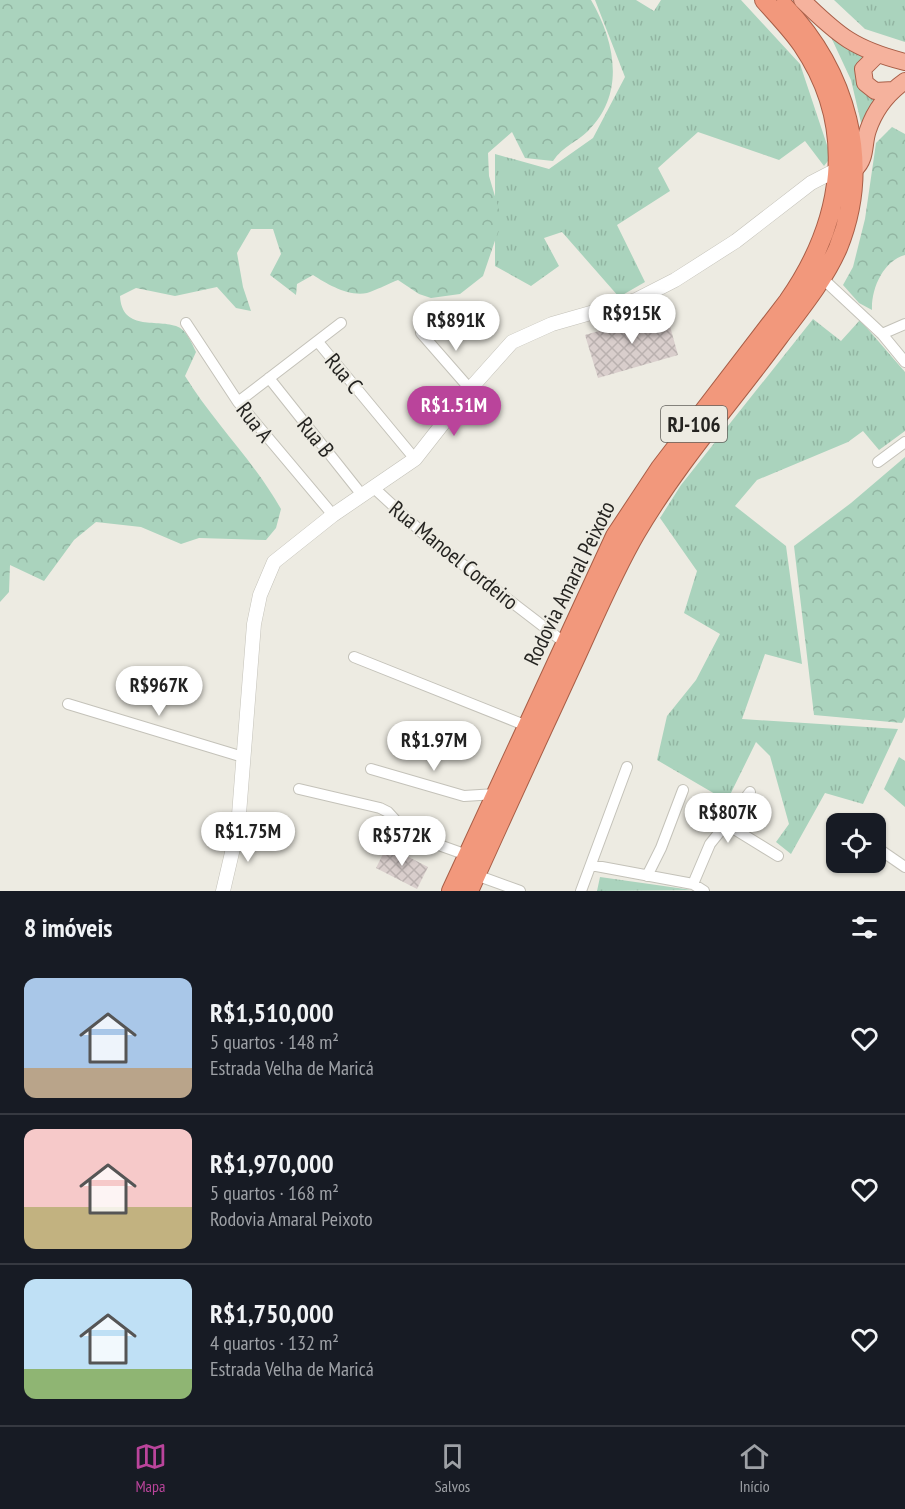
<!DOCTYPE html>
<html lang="pt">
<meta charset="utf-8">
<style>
:root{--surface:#171b24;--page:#20242c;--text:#f1f3f6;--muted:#9ea1a6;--line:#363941;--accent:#ba449b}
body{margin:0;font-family:"PT Sans Narrow",sans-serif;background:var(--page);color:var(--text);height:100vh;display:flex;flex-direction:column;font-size:22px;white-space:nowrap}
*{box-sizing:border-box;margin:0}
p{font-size:20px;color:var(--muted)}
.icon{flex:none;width:33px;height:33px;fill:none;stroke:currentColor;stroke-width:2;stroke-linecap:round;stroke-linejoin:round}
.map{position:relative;height:891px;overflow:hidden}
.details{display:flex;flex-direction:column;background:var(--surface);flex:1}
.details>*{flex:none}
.buttons{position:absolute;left:826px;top:813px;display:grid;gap:12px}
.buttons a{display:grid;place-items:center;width:60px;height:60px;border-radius:12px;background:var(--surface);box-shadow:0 2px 4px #0004;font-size:30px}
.price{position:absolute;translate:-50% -51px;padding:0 14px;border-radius:21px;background:#fff;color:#222;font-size:20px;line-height:39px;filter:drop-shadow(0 2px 3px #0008)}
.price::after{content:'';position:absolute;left:50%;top:36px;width:18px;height:14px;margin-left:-9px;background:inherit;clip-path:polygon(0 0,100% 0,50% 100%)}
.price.selected{background:var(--accent);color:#fff}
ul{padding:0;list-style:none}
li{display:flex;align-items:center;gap:18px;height:150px;padding:0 24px}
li+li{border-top:2px solid var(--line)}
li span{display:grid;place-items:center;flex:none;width:168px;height:120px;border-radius:12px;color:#555}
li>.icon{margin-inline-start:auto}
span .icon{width:72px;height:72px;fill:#fffc;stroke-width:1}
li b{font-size:26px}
h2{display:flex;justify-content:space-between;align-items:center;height:72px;padding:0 24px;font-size:26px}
.tab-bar{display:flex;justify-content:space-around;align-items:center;height:84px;border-top:2px solid var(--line);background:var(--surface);font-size:16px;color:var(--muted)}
.tab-bar a{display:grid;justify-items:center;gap:3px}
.tab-bar .selected{color:var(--accent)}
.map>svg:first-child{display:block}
.grass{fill:url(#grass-tufts)}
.forest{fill:url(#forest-crowns)}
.building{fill:url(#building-cross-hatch)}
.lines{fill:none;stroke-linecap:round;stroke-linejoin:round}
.minor-casing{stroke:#c4c2b9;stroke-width:12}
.tertiary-casing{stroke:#c4c2b9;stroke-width:15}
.primary-casing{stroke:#a85e47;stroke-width:18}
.trunk-casing{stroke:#a85e47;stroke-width:20}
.minor{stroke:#fff;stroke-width:10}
.tertiary{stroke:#fff;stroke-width:14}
.primary{stroke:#f5b29d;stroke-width:16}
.trunk{stroke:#f2987c;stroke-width:18}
.labels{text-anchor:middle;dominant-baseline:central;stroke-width:4.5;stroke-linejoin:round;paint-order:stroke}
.shield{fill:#edebe2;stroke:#61605b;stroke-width:1.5}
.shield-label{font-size:21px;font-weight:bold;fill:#252421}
.street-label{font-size:22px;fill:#252421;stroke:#edebe2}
</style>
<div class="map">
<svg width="905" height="891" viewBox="0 0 905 891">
<defs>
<pattern id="grass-tufts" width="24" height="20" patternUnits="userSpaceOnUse" patternTransform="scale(1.5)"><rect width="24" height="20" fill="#aad3bd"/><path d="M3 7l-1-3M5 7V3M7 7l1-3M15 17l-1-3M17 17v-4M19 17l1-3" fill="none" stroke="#92b5a2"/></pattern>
<pattern id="forest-crowns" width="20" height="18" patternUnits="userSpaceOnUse" patternTransform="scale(1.5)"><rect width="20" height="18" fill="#aad3bd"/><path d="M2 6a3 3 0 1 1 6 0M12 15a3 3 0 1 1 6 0" fill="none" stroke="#92b5a2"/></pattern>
<pattern id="building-cross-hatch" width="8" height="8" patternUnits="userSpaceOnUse" patternTransform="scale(1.5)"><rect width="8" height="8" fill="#d9cecc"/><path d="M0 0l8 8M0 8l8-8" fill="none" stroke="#bab1af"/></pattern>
</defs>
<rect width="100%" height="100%" fill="#edebe2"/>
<path class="grass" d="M595,0H636L654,11L661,0H741L800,64L831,157L824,166L805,141L779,160L698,132L658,168L670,191L617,225L645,282L619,297L562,232L544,238L559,266L531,286L495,266V154L549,169L593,138L625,77Z
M834,0H905V42L865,29Z
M830,35L867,56L863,60L880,99L862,127L851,80Z
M813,319L841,341L860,320L905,372V431L879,450L863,431L848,442L757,480L735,506L786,546L802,664L765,654L742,719L898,729L863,804L825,793L791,854L776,842L789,824L770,756L756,742L727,801L657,760L667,716L696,680L720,634L684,613L697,571L660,518L681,485Z
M899,757L905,761V807L884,789Z
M600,877L692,890L597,891Z"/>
<path class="forest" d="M0,0H591C615,41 626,94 588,131C576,143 564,145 553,161L525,158L512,132L488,153L489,176L502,220L483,276L460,294L431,298L419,294L398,280C390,283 374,291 367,293C349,297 327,284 313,275L297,284L296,295L270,275L281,254L273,229H251L237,253L243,287L251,311L236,308L217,287L175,296L136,288L120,296C122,331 155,319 176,326C187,330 191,342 196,352L185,376C214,423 254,461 281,509L276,528L266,540L199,538L181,544L141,527L96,522L74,540L44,581L10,565L9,592L0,602Z
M892,127L905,134V255C883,261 871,289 872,310L859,303L843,285L853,267L865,219L876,143Z
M905,457V717L902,723L814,715L794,546L851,503Z"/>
<path class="building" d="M666,312L678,355L598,378L585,335Z
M387,846L428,867L417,889L376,868Z"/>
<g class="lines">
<g class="minor-casing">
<path id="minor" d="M822,278L882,334L905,362
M186,323L238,402L333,515
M421,333L470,389
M882,334L905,324
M318,342L415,459
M269,378L362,495
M238,402L341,323
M878,462L905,442
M374,488L427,537L565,643
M354,657L527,726
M68,704L243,757
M371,769L464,796L496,794
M299,789L380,808L388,812L408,834L467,855
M726,824L750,792
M876,847L905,867
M591,865L693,884L704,891
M476,875L520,891
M647,876L661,848L683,790
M693,884L710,844L726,824L778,856
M581,891L627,767"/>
</g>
<g class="tertiary-casing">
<path id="tertiary" d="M223,891L238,827L254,624L260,595L274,562L333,515L415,459L470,389L512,342L552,324L636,300L675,280L736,241L811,183L838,169"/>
</g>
<g class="primary-casing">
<path id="primary" d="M802,0C839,36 854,49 905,62
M877,55L863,69L865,83L875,91L893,90
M855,169C867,158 863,144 868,130C875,109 888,93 905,81"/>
</g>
<g class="trunk-casing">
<path id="trunk" d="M451,891L615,536L660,468L788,301C843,222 859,129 802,45C791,29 777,15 764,0
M469,891C502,817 536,744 570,670C591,625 611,576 636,533C677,463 732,401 779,337C800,309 824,280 838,248C873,162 846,71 784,6"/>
</g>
<use href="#minor" class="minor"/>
<use href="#tertiary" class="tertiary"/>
<use href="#primary" class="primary"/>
<use href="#trunk" class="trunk"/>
</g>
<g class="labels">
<rect class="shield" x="661" y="406" width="66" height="36" rx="4.5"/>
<g class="shield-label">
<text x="694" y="424">RJ-106</text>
</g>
<g class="street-label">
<text transform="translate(344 373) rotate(50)">Rua C</text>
<text transform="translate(255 422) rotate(52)">Rua A</text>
<text transform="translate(316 437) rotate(51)">Rua B</text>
<text transform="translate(454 555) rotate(39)">Rua Manoel Cordeiro</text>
<text transform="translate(569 583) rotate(-64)">Rodovia Amaral Peixoto</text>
</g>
</g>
</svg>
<div class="buttons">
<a><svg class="icon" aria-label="locate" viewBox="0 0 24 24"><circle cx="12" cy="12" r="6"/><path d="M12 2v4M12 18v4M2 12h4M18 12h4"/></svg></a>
</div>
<b class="price" style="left:632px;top:345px">R$915K</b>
<b class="price" style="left:456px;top:352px">R$891K</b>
<b class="price selected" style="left:454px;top:437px">R$1.51M</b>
<b class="price" style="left:159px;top:717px">R$967K</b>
<b class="price" style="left:434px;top:772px">R$1.97M</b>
<b class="price" style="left:728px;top:844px">R$807K</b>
<b class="price" style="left:248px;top:863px">R$1.75M</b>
<b class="price" style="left:402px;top:867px">R$572K</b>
</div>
<section class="details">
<h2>8 imóveis<svg class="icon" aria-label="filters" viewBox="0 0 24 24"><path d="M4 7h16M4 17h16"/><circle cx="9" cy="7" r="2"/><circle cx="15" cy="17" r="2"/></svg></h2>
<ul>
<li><span style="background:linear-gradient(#a9c7e8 75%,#b9a48a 0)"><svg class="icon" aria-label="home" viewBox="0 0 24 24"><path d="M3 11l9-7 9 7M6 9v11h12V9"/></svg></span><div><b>R$1,510,000</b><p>5 quartos · 148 m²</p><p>Estrada Velha de Maricá</p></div><svg class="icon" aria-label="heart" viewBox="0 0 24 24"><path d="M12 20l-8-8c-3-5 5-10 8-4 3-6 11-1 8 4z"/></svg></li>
<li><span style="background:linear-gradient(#f6c9c9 65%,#c2b280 0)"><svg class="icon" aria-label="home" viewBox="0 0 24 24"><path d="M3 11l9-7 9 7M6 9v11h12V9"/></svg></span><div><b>R$1,970,000</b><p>5 quartos · 168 m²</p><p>Rodovia Amaral Peixoto</p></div><svg class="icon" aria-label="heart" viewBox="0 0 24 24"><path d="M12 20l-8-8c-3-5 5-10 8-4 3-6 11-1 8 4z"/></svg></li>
<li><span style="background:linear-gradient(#bfe0f5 75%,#8fb573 0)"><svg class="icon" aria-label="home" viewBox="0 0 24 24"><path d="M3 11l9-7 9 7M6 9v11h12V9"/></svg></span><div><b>R$1,750,000</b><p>4 quartos · 132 m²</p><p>Estrada Velha de Maricá</p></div><svg class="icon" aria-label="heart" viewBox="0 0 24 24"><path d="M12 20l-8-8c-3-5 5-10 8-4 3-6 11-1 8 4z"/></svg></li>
</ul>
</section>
<nav class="tab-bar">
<a class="selected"><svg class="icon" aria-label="map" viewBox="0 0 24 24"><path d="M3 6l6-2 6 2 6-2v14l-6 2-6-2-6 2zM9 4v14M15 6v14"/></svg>Mapa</a>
<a><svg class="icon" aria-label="saved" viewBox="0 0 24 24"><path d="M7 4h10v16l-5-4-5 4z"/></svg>Salvos</a>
<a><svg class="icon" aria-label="home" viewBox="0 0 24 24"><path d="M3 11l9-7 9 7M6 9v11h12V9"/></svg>Início</a>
</nav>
